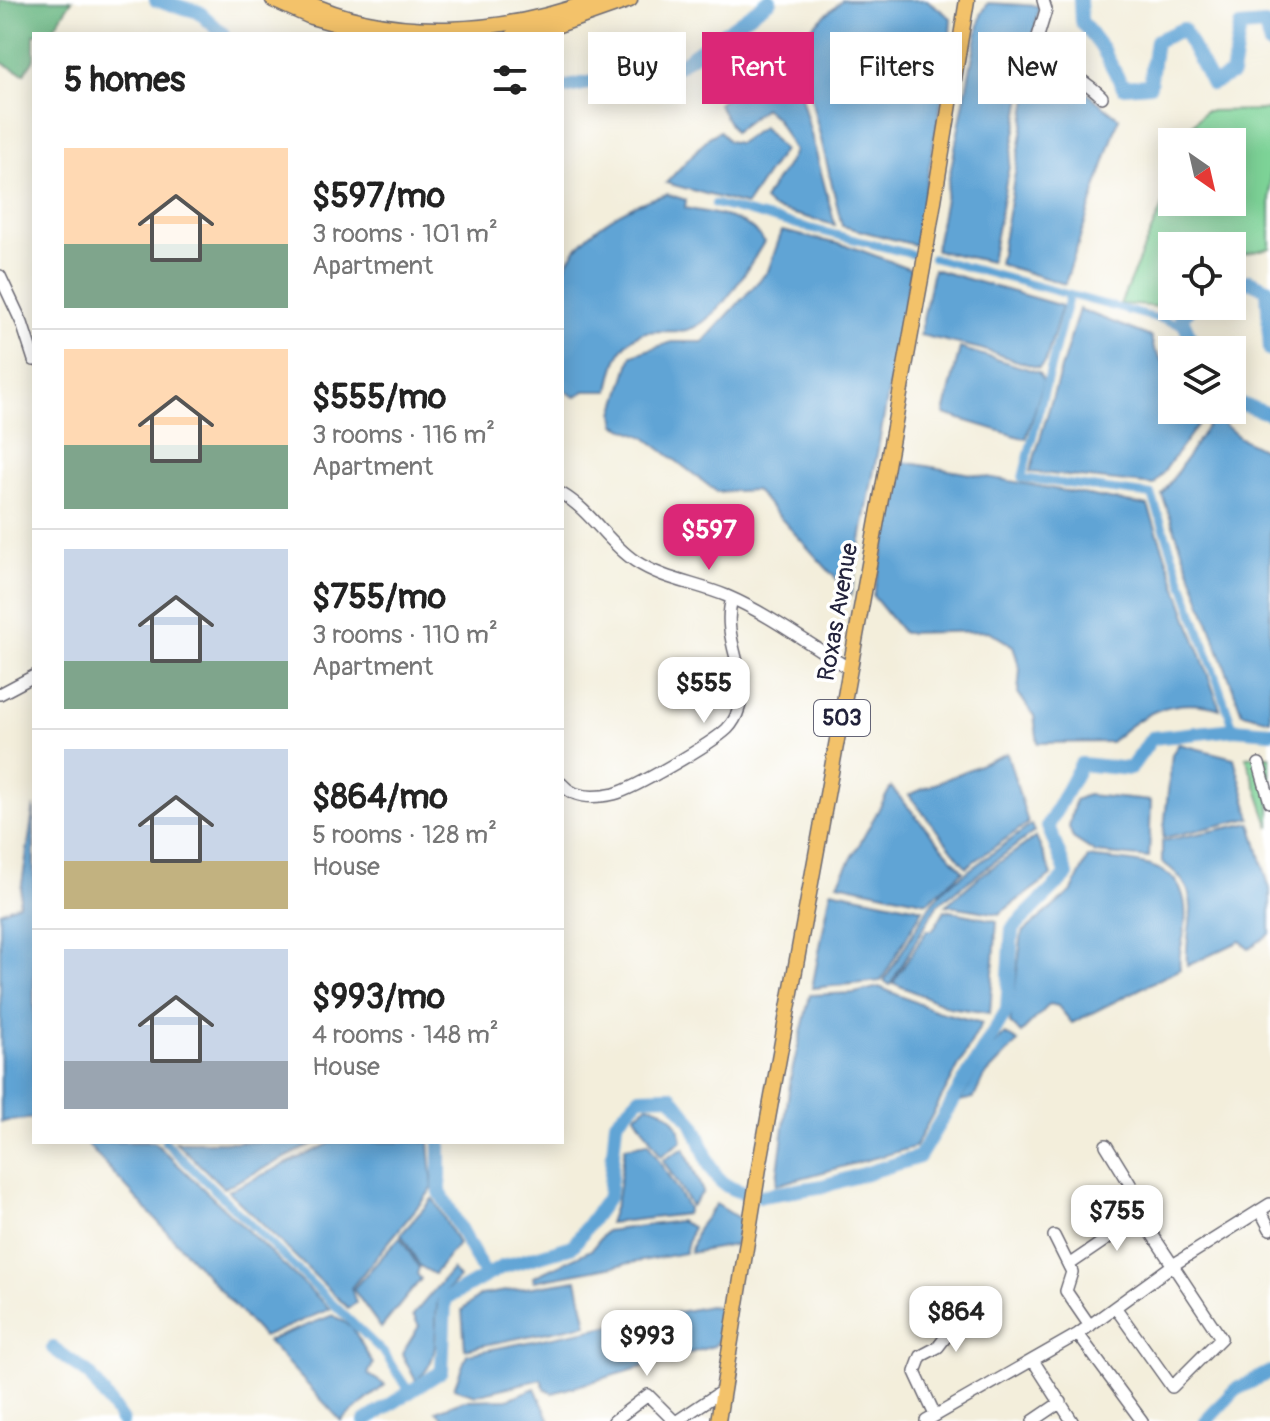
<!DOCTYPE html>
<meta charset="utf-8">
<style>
:root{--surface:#fff;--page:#f2f2f2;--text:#222;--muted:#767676;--line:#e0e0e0;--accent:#db2777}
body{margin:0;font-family:Pangolin,sans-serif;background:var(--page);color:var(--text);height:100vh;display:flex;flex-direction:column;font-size:30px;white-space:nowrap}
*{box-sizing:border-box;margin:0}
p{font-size:26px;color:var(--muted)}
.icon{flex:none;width:44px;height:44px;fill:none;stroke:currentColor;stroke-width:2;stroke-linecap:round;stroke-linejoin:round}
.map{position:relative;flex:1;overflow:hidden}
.sheet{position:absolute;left:32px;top:32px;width:532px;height:1112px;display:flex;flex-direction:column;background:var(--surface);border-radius:0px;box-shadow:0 4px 20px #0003}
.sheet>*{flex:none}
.guide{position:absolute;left:588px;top:32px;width:562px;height:72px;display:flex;gap:16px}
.needle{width:52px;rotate:146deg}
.controls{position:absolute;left:1158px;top:128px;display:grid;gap:16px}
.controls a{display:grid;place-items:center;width:88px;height:88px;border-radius:0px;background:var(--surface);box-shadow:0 4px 20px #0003;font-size:40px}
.price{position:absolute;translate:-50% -68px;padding:0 18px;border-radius:16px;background:#fff;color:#222;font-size:26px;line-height:52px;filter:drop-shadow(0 2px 4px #0008)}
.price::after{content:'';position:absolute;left:50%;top:48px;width:24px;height:18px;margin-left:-12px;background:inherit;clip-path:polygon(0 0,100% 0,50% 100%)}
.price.on{background:var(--accent);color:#fff}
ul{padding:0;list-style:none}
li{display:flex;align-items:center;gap:24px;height:200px;padding:0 32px}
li+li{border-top:2px solid var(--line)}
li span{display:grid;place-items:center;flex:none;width:224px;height:160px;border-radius:0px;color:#555}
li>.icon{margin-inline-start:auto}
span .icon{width:96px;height:96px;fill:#fffc;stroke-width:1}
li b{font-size:34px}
h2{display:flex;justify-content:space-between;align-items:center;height:96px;padding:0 32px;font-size:34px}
.tag{padding:0 28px;border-radius:0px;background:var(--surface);box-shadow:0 4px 20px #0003;font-size:28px;line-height:72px}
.tag.on{background:var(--accent);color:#fff}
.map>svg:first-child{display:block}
.green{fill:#7dd397;stroke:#507a69;stroke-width:2}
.forest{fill:#66b580;stroke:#446c5e;stroke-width:2}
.water{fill:#60a4d5;stroke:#416388;stroke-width:2}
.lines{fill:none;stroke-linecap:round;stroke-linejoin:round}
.canal{stroke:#60a4d5;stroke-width:8}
.river{stroke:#60a4d5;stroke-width:14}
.minor-casing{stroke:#6b6973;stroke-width:14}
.major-casing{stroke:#6b6973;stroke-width:17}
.minor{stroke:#fff;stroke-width:11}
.major{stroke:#f3c26a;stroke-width:14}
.labels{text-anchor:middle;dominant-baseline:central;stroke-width:7;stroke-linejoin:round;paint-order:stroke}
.shield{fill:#fff;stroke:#646476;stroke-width:2}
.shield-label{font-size:22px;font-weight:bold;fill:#22223b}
.street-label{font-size:24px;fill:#22223b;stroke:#fff}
</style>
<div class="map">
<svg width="1270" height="1421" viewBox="0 0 1270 1421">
<rect width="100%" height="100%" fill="#fff"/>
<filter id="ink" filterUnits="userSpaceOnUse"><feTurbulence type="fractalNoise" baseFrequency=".0125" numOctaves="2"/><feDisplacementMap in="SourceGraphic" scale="16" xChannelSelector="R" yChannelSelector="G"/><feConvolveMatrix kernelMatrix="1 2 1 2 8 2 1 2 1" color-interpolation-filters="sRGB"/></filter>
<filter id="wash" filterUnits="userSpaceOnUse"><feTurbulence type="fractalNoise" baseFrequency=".006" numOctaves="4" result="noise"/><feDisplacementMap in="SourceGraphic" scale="32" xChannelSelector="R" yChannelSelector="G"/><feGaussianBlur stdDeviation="1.8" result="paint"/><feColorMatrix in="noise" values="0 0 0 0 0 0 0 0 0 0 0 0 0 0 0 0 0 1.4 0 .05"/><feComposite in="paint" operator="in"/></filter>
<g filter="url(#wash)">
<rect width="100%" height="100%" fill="#f3eedb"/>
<path class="green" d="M1270,110V248L1232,257V246H1172V296L1163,307L1120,304L1172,183V202H1232V142H1178L1205,111Z
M1270,756V828L1246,757Z"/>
<path class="forest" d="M0,0H72L50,34H34V59L24,74L0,62Z"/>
<path class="water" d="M842,0H927L951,18L948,65L915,245L842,226L797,40Z
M988,3L1039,6L991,262L935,250L981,15Z
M788,47L835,225L772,208L764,201C772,182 787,170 794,151L776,118L764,108L734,132L718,104Z
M1042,58L1119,118L1065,284L999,264L1028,99Z
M763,127L783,150L746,205L666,183L709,137L720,131L728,141L738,143Z
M667,194L686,200L685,208C711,214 750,216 764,242C748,268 723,313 695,327C678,335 663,329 646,332C619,339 613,368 609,391H585L575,397L562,389C562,365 557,296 562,276C575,233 628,204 667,194Z
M782,231L852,247L911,269L851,595L755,490L717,492L645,437L616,425L614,413L632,355L672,342H703L768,271Z
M933,269L1062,306L1046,360L1039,368L981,349L920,335Z
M1079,309L1151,337L1154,349L1172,374V410L1207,412L1154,485L1030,472Z
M960,348L1038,372L1044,381L1026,439L944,414Z
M1214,416L1240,438L1270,453V720L1242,713L1162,495Z
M904,462L1148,506L1220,709C1176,696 1143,711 1111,742L1038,743L1034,716L1018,693L1020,669L1013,646L988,631L903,633L873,596Z
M1179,744L1234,758L1251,818L1163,838L1172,754Z
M1007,753L1028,823L966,867L909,795Z
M891,787L963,871L927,902L838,883Z
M1087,795L1151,801L1149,858L1096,853L1073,838L1069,827L1075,800Z
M34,806V1118L1,1122L0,912L19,904Z
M1251,823L1270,890V934L1249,948L1240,941L1187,966C1183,923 1210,894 1162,862V841Z
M1031,825L1034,832L937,905L890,985L884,981L930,905L946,887Z
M1036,837L1052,875L999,914L946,905L980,876Z
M1088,857C1136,864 1192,858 1185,925C1184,941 1177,953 1180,969L1072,1023L1058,1006L1050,1004L1021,1033L1010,1023L1022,933L1072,891Z
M831,890L923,909L881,981L812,988Z
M945,910L997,921L990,1013L949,1007L893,983L927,930H933Z
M879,987L936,1011L982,1023L915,1147L776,1185L791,1076L810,995L855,993Z
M1005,1034L1018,1042L983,1078L974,1098L960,1101L991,1047Z
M648,1105C668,1109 679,1121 682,1141L661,1156L635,1115Z
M85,1142H154L330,1309L263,1337Z
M176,1142H317L224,1188Z
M333,1142H429L433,1188L351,1288L356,1303L348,1308L228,1191Z
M648,1143L688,1208L686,1214L609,1223L617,1199L625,1147Z
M684,1148L703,1192L691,1206L663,1160Z
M433,1198L458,1244L434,1274L420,1266L401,1234Z
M716,1204L740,1219L735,1245L690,1253L697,1229Z
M679,1221L692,1227L685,1253L534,1281L533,1277L591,1250L606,1231Z
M400,1237L419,1268L417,1274L421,1279L381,1328L353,1289Z
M452,1269L459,1278L438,1300C432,1331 444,1358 416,1381L402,1354L419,1326L413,1315Z
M577,1280L587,1324L465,1349L462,1310L481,1295Z
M709,1306L724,1308L719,1341L714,1346L553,1393L545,1389L541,1379L476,1395L454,1388L467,1354Z
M333,1315L352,1327L373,1364L368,1374L385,1385L341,1421L267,1341Z
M535,1388L550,1421H445L436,1411L464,1400L508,1399Z"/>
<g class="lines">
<path class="canal" d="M715,204L911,254
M933,258L1185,326
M1069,297L1022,478L1152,495L1234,729
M165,1142L384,1353L409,1391"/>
<path class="river" d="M156,0L199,12L223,34
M1080,0L1081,21L1102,48L1123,87L1150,85L1156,41L1183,29L1212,84L1232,74L1240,27L1265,25L1270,45
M562,88L678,66L770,0
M1232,284L1249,281L1267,289L1270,350
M1194,306L1181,317L1196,350
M1232,401L1270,414
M440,1142V1192L486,1276
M761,1196L824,1186L919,1157L1007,1010L1012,929L1067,875L1048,826L1081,764L1130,769L1152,738L1234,729L1270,732
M53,1348L90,1375L122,1421
M365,1421L442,1371L445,1299L502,1267L573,1246L609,1196L616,1122L640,1097L671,1096C678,1106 688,1116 694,1126C711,1160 706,1186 750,1194
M1206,1421L1235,1390L1270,1372"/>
</g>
</g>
<g filter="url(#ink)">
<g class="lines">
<g class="minor-casing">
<path id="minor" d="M1043,0L1046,10L1036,43C1044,61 1085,78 1102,97
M0,276L22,323L34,360
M562,494C591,511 607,542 635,561C664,580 696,583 727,596C769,614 810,645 850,669
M0,694L34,676
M1259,764L1270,802
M562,784C574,799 596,798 614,794C634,789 711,744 727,729C732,724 737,715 739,708C751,676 720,638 732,599
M1106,1145L1133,1189L1152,1234L1221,1338L1172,1387L1115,1307
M1260,1210L1270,1229
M1054,1236L1072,1272L1066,1291L1090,1326
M1070,1264L1145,1213
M932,1299L948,1334L938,1347L921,1356L915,1372L935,1415
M1078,1334L1142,1421
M1034,1362L1072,1421
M614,1421L648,1395L674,1421
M677,1421L722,1391
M926,1421L1078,1334L1173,1265L1270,1204
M1033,1421L1061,1402"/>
</g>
<g class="major-casing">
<path id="major" d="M273,0L311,17L373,34
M302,0C390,43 505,34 594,0
M514,34L556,26L630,0
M718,1421L759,1168L923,268L967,0"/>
</g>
<use href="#minor" class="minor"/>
<use href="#major" class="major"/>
</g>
</g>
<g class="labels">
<rect class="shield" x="814" y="700" width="56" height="36" rx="6"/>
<g class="shield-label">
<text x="842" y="718">503</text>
</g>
<g class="street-label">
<text transform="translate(838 612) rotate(-80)">Roxas Avenue</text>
</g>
</g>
</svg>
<div class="controls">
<a><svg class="needle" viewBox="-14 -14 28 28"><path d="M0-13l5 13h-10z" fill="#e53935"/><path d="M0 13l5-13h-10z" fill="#767676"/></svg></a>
<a><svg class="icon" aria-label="locate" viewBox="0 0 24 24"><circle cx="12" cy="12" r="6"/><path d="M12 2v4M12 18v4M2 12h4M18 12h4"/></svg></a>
<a><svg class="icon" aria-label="layers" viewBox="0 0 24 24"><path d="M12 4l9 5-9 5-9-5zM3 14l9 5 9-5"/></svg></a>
</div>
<b class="price on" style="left:709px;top:572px">$597</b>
<b class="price" style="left:704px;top:725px">$555</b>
<b class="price" style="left:1117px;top:1253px">$755</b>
<b class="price" style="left:956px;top:1354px">$864</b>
<b class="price" style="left:647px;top:1378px">$993</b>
<div class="guide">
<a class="tag">Buy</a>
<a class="tag on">Rent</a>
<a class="tag">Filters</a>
<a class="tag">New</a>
</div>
<section class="sheet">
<h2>5 homes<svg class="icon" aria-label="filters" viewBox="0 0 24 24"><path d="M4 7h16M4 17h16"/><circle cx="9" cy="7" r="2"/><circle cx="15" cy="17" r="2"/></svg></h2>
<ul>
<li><span style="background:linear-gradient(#ffd9b3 60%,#7fa58c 0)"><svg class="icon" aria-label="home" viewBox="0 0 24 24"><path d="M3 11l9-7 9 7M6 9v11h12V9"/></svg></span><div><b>$597/mo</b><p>3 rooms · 101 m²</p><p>Apartment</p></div></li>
<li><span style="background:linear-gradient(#ffd9b3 60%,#7fa58c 0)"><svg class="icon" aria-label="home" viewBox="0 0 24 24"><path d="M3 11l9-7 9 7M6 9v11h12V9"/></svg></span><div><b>$555/mo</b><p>3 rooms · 116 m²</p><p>Apartment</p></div></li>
<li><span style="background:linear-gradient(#c9d6e8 70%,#7fa58c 0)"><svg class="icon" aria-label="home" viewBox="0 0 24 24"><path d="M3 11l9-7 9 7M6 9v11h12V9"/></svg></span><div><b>$755/mo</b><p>3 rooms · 110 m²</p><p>Apartment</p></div></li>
<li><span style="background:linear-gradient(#c9d6e8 70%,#c2b280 0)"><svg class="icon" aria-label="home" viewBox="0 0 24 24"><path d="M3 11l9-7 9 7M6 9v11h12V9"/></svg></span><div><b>$864/mo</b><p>5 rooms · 128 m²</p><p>House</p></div></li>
<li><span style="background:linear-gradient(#c9d6e8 70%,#9aa5b1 0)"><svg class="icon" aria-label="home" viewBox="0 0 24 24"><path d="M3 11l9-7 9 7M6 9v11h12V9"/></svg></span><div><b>$993/mo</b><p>4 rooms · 148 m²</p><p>House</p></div></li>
</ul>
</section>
</div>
